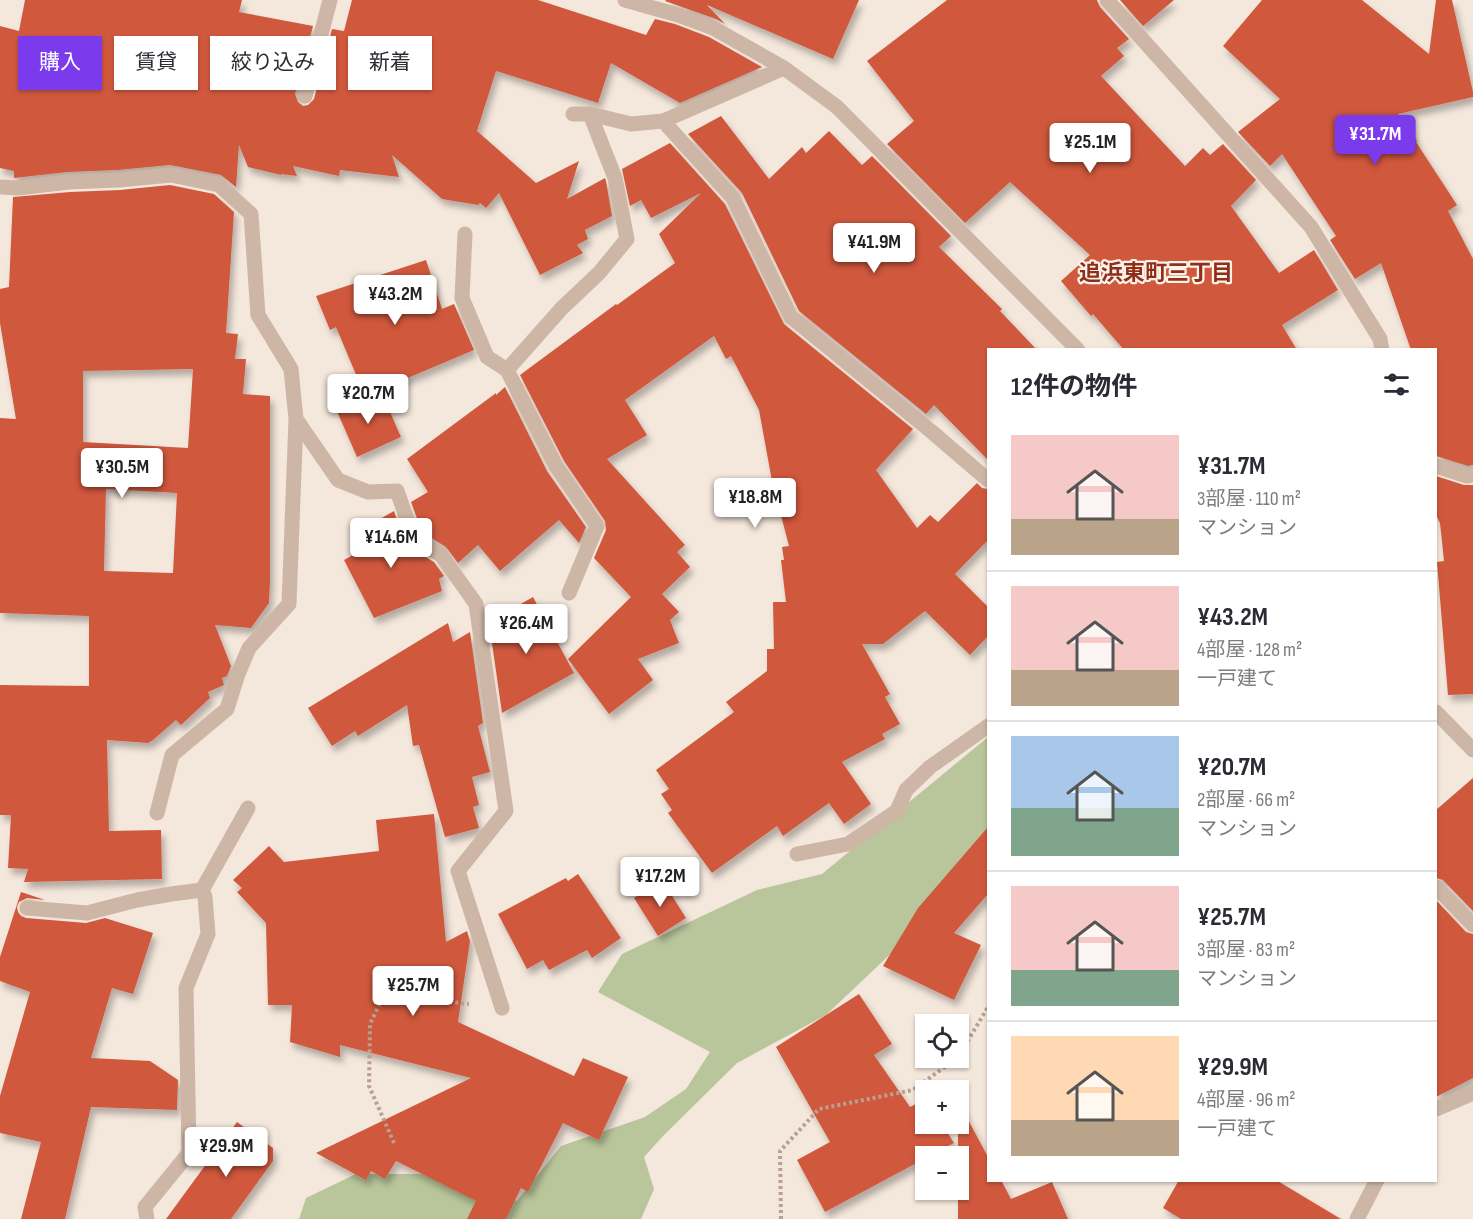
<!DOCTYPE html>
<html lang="ja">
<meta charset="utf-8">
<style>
:root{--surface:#fff;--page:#f7f7f7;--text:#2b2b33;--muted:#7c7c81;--line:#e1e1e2;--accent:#7c3aed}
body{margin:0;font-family:"Sofia Sans Condensed","Noto Sans JP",sans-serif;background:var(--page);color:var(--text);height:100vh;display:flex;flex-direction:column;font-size:22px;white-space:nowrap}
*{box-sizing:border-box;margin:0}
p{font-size:20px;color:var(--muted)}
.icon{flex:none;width:33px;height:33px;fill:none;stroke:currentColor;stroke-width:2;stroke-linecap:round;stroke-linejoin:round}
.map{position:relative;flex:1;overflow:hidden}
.panel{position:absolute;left:987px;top:348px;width:450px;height:834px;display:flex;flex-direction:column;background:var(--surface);border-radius:0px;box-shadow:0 2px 4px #0004}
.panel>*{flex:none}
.top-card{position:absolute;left:18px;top:36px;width:570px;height:54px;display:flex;gap:12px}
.controls{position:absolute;left:915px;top:1014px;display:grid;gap:12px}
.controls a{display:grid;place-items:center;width:54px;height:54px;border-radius:0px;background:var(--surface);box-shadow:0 2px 4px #0004;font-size:30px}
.price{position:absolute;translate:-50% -51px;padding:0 14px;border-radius:6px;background:#fff;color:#222;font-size:20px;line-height:39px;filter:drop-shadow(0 2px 3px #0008)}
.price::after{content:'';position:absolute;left:50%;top:36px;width:18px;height:14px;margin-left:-9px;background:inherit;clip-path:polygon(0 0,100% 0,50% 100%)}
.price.selected{background:var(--accent);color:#fff}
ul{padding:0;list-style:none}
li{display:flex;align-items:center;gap:18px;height:150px;padding:0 24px}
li+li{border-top:2px solid var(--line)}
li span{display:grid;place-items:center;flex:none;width:168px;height:120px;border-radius:0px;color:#555}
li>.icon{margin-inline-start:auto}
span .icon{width:72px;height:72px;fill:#fffc;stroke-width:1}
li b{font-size:26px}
h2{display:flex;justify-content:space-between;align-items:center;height:72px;padding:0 24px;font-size:26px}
.chip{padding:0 21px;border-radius:0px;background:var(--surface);box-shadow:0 2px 4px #0004;font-size:21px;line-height:54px}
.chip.selected{background:var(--accent);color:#fff}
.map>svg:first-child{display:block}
.green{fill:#b9c59a}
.building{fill:#d0593e;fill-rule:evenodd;filter:url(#shadow)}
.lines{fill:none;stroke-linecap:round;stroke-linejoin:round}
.path{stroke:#b9a090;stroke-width:4;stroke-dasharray:3 3;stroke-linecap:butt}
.lane{stroke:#cdb6a6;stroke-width:15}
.street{stroke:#cdb6a6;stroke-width:15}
.labels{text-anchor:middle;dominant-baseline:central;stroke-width:4.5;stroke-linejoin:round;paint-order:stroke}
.neighbourhood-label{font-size:22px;font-weight:bold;fill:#8f2f1a;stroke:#fbf2e9}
</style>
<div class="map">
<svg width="1473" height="1219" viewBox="0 0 1473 1219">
<defs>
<filter id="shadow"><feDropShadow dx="3.5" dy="6" stdDeviation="3" flood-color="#0004"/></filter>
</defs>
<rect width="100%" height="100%" fill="#f4e7dc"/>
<path class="green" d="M988,737V874L901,944L826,1015L737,1063L664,1135L644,1157L654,1189L641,1219H299L306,1198L356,1174H430L517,1201L561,1146L645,1117L686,1089L710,1052L598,992L622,954L757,890L822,874Z"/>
<path class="building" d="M25,0H242L239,12L313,26L295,94L298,102L303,106L308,105L314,99L332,29L344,31L352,0H538L646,35L655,19L675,24L709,37L762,67L680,103L611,63L598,103L496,71L477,131L536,183L579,161L567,199L605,178L606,181L612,216L585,230L588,239L577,245L583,253L540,275L499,193L486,208L480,203L478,205L442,199L392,155L399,177L340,170L339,176L293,166L297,176L281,174V175L248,167L239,145L236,187L221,175L170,165L118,170L68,172L14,178V171L0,168V26L19,31Z
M666,0H859L833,59L707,5L725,24L716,19L665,1Z
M947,0H1097L1100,7L1129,39L1117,48L1124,56L1101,76L1185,166L1203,148L1210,155L1223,144L1256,180L1231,206L1279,273L1314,250L1338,290L1282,325L1297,350H1124L1093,314L1091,316L1061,281L1090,255L1010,182L965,223L887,144L914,121L867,61Z
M1120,0H1174L1143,26Z
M1262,0H1362L1429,54L1436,0H1452L1473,92V97L1398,114L1417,141L1416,142L1457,205L1448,211L1473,259V465L1468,466L1436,456V350H1411L1381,263L1355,279L1330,240L1336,236L1282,154L1270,166L1238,132L1280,99L1223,46Z
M721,116L769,179L802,147L806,153L829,131L862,165L872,156L951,236L939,247L1002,309L1000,311L1037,350H988V460L934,405L926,414L799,311L742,193L688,134Z
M670,143L725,204L784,324L913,429L876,470L917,528L930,515L938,522L977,483L982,488L988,489V540L955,574L988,607V636L970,655L925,611L883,644H862L890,694L885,697L900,724L882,734L885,739L842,762L871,804L844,824L829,803L783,836L777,826L712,873L668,813L672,810L661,794L669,789L656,770L734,712L726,702L767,671V649H774L773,602H786L781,560H784L782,547L789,546L772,481L759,410L731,356L726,359L714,336L625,400L647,435L607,459L685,545L677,552L690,567L662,594L679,612L670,620L679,643L638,659L653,680L609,714L568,659L631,597L594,558L606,530L605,521L564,461L520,375L616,304L617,305L675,263L659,234L701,193L651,218L641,200L630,206L622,169Z
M170,185L214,194L234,212L226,333L238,334L235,359H246L243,394L270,396V580L269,603L251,628L215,625L231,666L227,676L222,678L224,685L208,692L210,698L181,725L176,720L153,740L148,743L107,740L109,831L161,830L162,879L24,882L28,869L8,868L11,815H0V685L89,686V616L0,613V418L16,419L0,323V289L9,287L13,197L70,192L120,190ZM193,369L188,448L83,442V371ZM106,489L177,493L173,573L104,571Z
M426,260L442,309L454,304L474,350L365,396L336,327L330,330L316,296Z
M505,387L547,471L586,527L579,543L559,520L500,571L478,545L458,563L446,547L422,532L411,502L428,492L407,459L496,393V395Z
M355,401L386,403L401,437L357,457L336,409Z
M1436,476L1464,485H1473V694L1448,695L1437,562L1444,561L1440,523L1436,515Z
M394,511L405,543L409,547L434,562L444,576L439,579L442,591L374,618L344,560L355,554L350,546L363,539L359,531Z
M533,597L574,673L502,713L489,622Z
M448,623L453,642L470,632L483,723L478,726L490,772L472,777L479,805L473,807L479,828L445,837L419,745L413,746L407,705L358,736L355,731L332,746L308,708Z
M1473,778V911L1443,880L1436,878V810Z
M434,814L446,942L467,931L470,941L458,1022L574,1076L583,1058L628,1077L599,1140L563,1123L528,1192L521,1188L506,1219H467L476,1201L396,1161L385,1179L371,1171L366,1180L316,1153L471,1078L340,1045V1057L290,1042L292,1005H268L266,923L237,892L242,888L233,880L269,846L284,862L379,851L376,820Z
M988,827V894L954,933L981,945L954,1000L883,966L918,908Z
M578,874L621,938L592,958L587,950L549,970L543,960L527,969L498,914L566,878L568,881Z
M662,880L686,918L658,936L634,898Z
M21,892L45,900L27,898L19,902L17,907L18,912L21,916L26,918L86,923L105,918L153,933L133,994L112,988L91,1058L150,1061L178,1080L177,1110L91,1107L65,1219H21L41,1142L0,1133V1096L30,992L0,981V957Z
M1436,900L1466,932L1473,934V1078L1436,1097Z
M859,994L892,1044L874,1055L910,1107L926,1099V1124H942L954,1143L928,1156H926V1158L825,1212L797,1160L830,1142L776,1047Z
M958,1101L988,1157V1180H1001L1011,1199L1052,1182L1068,1219H958Z
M237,1122L273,1148V1161L231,1219H166Z
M1179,1180H1276L1341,1219H1181L1163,1208Z"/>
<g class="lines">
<path class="path" d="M958,1057L988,1007
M394,1143L369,1086L370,1024L384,995L469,1004
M781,1219L780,1151L819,1109L913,1090L957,1058"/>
<path class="lane" d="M305,96L330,0
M573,114H590L631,124L663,121
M0,187L18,188L69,182L119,180L171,175L219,185L251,214L258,315L291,369L296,419L338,480L368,492L397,491L414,539L441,555L476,604L506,811L458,871L502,1008
M465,234L462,298L487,357L507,370
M1436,466L1467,476L1473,475
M569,593L597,526L556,466L507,370L562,308L599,273L627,239L615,178L590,114
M157,813L172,755L227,709L238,674L249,648L289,604L296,419
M797,854L848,844L897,811L906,790L930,767L988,726
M27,908L87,913L137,900L171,894L202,890L248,808
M147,1219L145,1207L189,1153L186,988L208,934L205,897L202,890"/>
<path class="street" d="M625,0L678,15L713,28L784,68L837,107L1078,350
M1107,0L1311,227L1380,339L1382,350
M784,68L663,121L733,198L791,317L932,432L988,480
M1436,712L1473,750
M1436,887L1473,925
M1436,1109L1473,1093
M1357,1219L1377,1180"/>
</g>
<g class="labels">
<g class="neighbourhood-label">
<text x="1156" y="273">追浜東町三丁目</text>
</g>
</g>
</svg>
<div class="controls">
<a><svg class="icon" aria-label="locate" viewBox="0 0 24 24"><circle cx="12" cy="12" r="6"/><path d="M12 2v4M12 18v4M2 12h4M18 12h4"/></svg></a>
<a>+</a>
<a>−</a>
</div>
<b class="price selected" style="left:1375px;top:166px">¥31.7M</b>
<b class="price" style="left:1090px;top:174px">¥25.1M</b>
<b class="price" style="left:874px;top:274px">¥41.9M</b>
<b class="price" style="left:395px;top:326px">¥43.2M</b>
<b class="price" style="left:368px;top:425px">¥20.7M</b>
<b class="price" style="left:122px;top:499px">¥30.5M</b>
<b class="price" style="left:755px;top:529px">¥18.8M</b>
<b class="price" style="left:391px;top:569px">¥14.6M</b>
<b class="price" style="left:526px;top:655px">¥26.4M</b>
<b class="price" style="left:660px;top:908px">¥17.2M</b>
<b class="price" style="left:413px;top:1017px">¥25.7M</b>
<b class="price" style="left:226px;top:1178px">¥29.9M</b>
<div class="top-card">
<a class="chip selected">購入</a>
<a class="chip">賃貸</a>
<a class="chip">絞り込み</a>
<a class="chip">新着</a>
</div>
<section class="panel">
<h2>12件の物件<svg class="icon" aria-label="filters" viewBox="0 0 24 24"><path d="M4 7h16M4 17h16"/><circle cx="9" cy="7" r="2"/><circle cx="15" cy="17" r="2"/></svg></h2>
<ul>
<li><span style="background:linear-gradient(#f6c9c9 70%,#b9a48a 0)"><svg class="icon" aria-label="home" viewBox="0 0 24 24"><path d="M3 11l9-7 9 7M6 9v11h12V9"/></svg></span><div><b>¥31.7M</b><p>3部屋 · 110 m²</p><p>マンション</p></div></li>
<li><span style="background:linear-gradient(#f6c9c9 70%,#b9a48a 0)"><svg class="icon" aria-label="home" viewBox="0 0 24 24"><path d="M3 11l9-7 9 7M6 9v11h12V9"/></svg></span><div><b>¥43.2M</b><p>4部屋 · 128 m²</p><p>一戸建て</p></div></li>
<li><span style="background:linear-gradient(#a9c7e8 60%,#7fa58c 0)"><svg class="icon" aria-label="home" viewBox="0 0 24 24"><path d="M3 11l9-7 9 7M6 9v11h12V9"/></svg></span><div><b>¥20.7M</b><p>2部屋 · 66 m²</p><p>マンション</p></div></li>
<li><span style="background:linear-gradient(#f6c9c9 70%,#7fa58c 0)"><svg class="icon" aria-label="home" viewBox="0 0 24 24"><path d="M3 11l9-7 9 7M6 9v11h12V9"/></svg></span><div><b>¥25.7M</b><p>3部屋 · 83 m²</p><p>マンション</p></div></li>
<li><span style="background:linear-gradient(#ffd9b3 70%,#b9a48a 0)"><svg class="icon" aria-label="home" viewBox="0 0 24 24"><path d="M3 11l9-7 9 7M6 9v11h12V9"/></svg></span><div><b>¥29.9M</b><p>4部屋 · 96 m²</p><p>一戸建て</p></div></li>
</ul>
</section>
</div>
